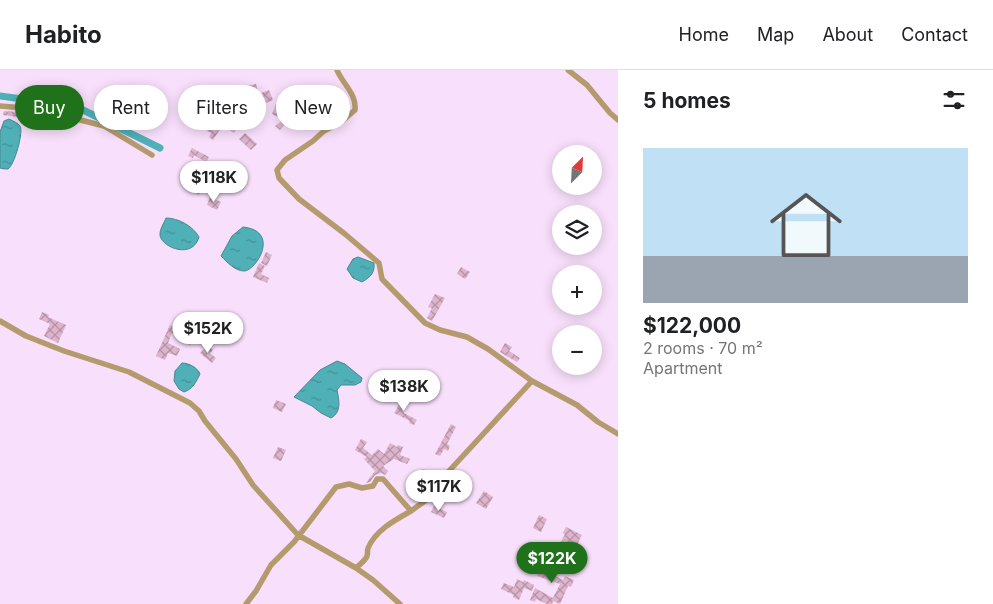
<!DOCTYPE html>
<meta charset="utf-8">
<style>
:root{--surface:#fff;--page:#f2f2f2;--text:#202124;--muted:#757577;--line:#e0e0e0;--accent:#1f711a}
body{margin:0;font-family:Inter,sans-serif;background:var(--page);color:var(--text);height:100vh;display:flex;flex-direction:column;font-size:19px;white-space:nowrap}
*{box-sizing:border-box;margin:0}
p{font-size:16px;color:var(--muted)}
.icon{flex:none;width:28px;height:28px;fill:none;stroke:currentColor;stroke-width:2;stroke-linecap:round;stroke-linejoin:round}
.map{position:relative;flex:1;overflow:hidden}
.details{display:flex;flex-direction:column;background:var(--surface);width:375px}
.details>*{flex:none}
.banner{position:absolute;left:15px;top:15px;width:475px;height:45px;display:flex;gap:10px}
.needle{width:32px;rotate:24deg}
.buttons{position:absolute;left:552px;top:75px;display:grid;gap:10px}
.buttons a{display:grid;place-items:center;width:50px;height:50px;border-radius:50%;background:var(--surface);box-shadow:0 2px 12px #0003;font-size:25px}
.price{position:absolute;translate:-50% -42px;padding:0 11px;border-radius:18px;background:#fff;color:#222;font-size:16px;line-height:32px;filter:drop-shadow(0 1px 2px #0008)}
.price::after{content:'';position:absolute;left:50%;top:30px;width:15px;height:11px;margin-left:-8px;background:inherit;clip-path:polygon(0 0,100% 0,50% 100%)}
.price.current{background:var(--accent);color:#fff}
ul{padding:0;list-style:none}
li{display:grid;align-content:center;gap:10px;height:265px;padding:0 25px}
li span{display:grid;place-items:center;height:155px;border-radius:0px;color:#555}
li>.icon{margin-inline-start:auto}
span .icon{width:90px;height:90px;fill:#fffc;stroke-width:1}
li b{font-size:21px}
h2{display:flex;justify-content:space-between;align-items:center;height:60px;padding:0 25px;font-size:21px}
.tag{padding:0 18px;border-radius:22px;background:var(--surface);box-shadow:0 2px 12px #0003;font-size:18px;line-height:45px}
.tag.current{background:var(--accent);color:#fff}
header{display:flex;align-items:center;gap:30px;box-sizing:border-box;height:70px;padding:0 25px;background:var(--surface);border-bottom:1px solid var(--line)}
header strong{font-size:24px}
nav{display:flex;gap:28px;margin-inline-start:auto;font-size:18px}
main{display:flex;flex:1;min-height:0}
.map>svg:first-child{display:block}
.water{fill:url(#water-ripples);stroke:#488892}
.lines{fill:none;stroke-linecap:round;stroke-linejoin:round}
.canal{stroke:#50b0b8;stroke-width:7}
.building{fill:url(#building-cross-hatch)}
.minor{stroke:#b49b6e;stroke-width:5.5}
</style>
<header>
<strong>Habito</strong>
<nav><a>Home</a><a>Map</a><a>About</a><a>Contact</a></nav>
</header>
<main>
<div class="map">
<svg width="618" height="534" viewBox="0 0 618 534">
<defs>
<pattern id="water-ripples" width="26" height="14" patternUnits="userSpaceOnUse" patternTransform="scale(1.25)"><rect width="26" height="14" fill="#50b0b8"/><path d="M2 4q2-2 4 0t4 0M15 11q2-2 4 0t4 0" fill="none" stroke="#438f97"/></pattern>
<pattern id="building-cross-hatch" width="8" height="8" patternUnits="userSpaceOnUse" patternTransform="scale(1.25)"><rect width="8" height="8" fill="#ddb4cc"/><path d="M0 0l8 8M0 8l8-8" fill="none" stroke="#b493a7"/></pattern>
</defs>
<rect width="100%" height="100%" fill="#f8dffb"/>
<path class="water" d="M330,27C337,27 345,27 349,33C348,39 345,42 340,46C319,63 307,39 330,27Z
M9,49C13,51 18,53 20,56C24,62 14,96 8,99C7,99 2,99 0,98V62L4,51Z
M166,148C178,148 193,156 199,167C192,191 159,176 160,164C160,159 164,153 166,148Z
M243,157C281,161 256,201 244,201C235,201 227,192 221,186L232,166Z
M358,187L374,193C375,202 371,207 362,212L353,208L347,199L353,189Z
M337,291L345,294L362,308L361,312L355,315H341L337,320C339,330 342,342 331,348L321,343L312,336L294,327L320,300Z
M182,293C189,293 198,298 200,304C196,312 193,319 184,322L179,319L174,311L175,301Z"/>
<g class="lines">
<path class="canal" d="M0,26L45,32L83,40L160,78"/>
</g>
<path class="building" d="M256,14L258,21L248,24L246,16Z
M269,20L273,30L266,33L261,23Z
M236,23L247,33L242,37L232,27Z
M207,34L229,51L231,48L240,55L234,63L223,55L213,70L209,67L211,63L201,57L204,52L206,53L212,46L203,39Z
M276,34L283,37L278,47L272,44Z
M4,41L32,43L31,49L3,45Z
M289,45L296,54L290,58L286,53L280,60L275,56Z
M245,63L257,74L251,80L239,69Z
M192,78L209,87L206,92L194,85L193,88L188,86Z
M196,111L204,115L199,125L191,120Z
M210,127L221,132L217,140L207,135Z
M266,182L272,185L267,196L261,193Z
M259,193L265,196L261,204L269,208L267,213L253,207Z
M461,197L470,202L465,209L457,204Z
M435,224L445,228L432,251L427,248L432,238L428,237Z
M42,242L49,245L48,247L66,255L58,273L44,266L50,254L39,249Z
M170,255L194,265L190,275L184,272L185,269L172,263L168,273L180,279L177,286L168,283L165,290L156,286Z
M505,273L512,277L509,281L520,288L517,292L500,282Z
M208,275L213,280L210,283L216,288L212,293L200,283Z
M403,328L408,330L403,340L404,341V343L417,350L414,355L409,353L410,351L394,343Z
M276,330L286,334L282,342L273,338Z
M451,354L456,357L447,374L450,376L448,381L444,379L440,386L435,384Z
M361,369L367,372L363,378L372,385L378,379L384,384L390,373L397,377L398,375L403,377L400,385L410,389L407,394L394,389L383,396L388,401L385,405L381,403L375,405L370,412L366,413L375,401L364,389L367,387L355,380Z
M278,377L286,380L281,391L273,388Z
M423,399L431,402L427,411L419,408Z
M484,421L493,427L486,439L476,433Z
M434,436L447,442L444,448L431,442Z
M539,445L547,449L541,462L533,458Z
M566,457L582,465L573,482L575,483L572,489L556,482L565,464L563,463Z
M546,488L558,494L553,505L563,510L565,506L574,510L571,517L568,516L560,534L553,531L552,534H547L536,529L535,532L530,530L535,518L553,528L560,514L537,506Z
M517,509L523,512L524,510L534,515L532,521L524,518L519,530L513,527L514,525L501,519L504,513L514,517Z"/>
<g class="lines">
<path class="minor" d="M337,0C342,13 357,24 355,40L341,52L324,61L313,71L285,90L277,100L279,108L299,129L345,164L379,193L382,209L425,253L440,260L467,267L488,279L532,311L577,335L598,352L618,364
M568,0L587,15L610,43L618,50
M0,36L37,39L104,56L152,85
M0,251L26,266L64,281L129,302L190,333L199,341L205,351L236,389L253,415L298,465L356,498L373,510L400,534
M356,498C359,495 366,490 367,486C368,484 367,481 368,478C376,460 395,450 411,441
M246,534L256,521L271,495L294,472L336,417L349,414L362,418L373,416L377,409H383L411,441L429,428L438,413L532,311"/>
</g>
</svg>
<div class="buttons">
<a><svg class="needle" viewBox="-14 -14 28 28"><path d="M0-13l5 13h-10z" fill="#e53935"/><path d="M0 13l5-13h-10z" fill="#757577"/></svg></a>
<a><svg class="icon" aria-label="layers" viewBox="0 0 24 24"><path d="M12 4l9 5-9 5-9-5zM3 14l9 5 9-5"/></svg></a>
<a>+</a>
<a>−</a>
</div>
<b class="price" style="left:214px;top:133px">$118K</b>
<b class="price" style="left:208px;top:284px">$152K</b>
<b class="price" style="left:404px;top:342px">$138K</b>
<b class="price" style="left:439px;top:442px">$117K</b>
<b class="price current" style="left:552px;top:514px">$122K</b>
<div class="banner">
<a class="tag current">Buy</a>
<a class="tag">Rent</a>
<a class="tag">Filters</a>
<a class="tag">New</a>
</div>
</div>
<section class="details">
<h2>5 homes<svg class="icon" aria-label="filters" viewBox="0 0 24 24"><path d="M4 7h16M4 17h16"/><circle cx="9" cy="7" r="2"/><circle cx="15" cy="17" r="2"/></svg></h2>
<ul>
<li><span style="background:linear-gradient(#bfe0f5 70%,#9aa5b1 0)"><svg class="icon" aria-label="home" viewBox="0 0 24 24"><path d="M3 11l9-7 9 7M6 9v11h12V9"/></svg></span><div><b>$122,000</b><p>2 rooms · 70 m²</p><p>Apartment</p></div></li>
</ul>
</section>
</main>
